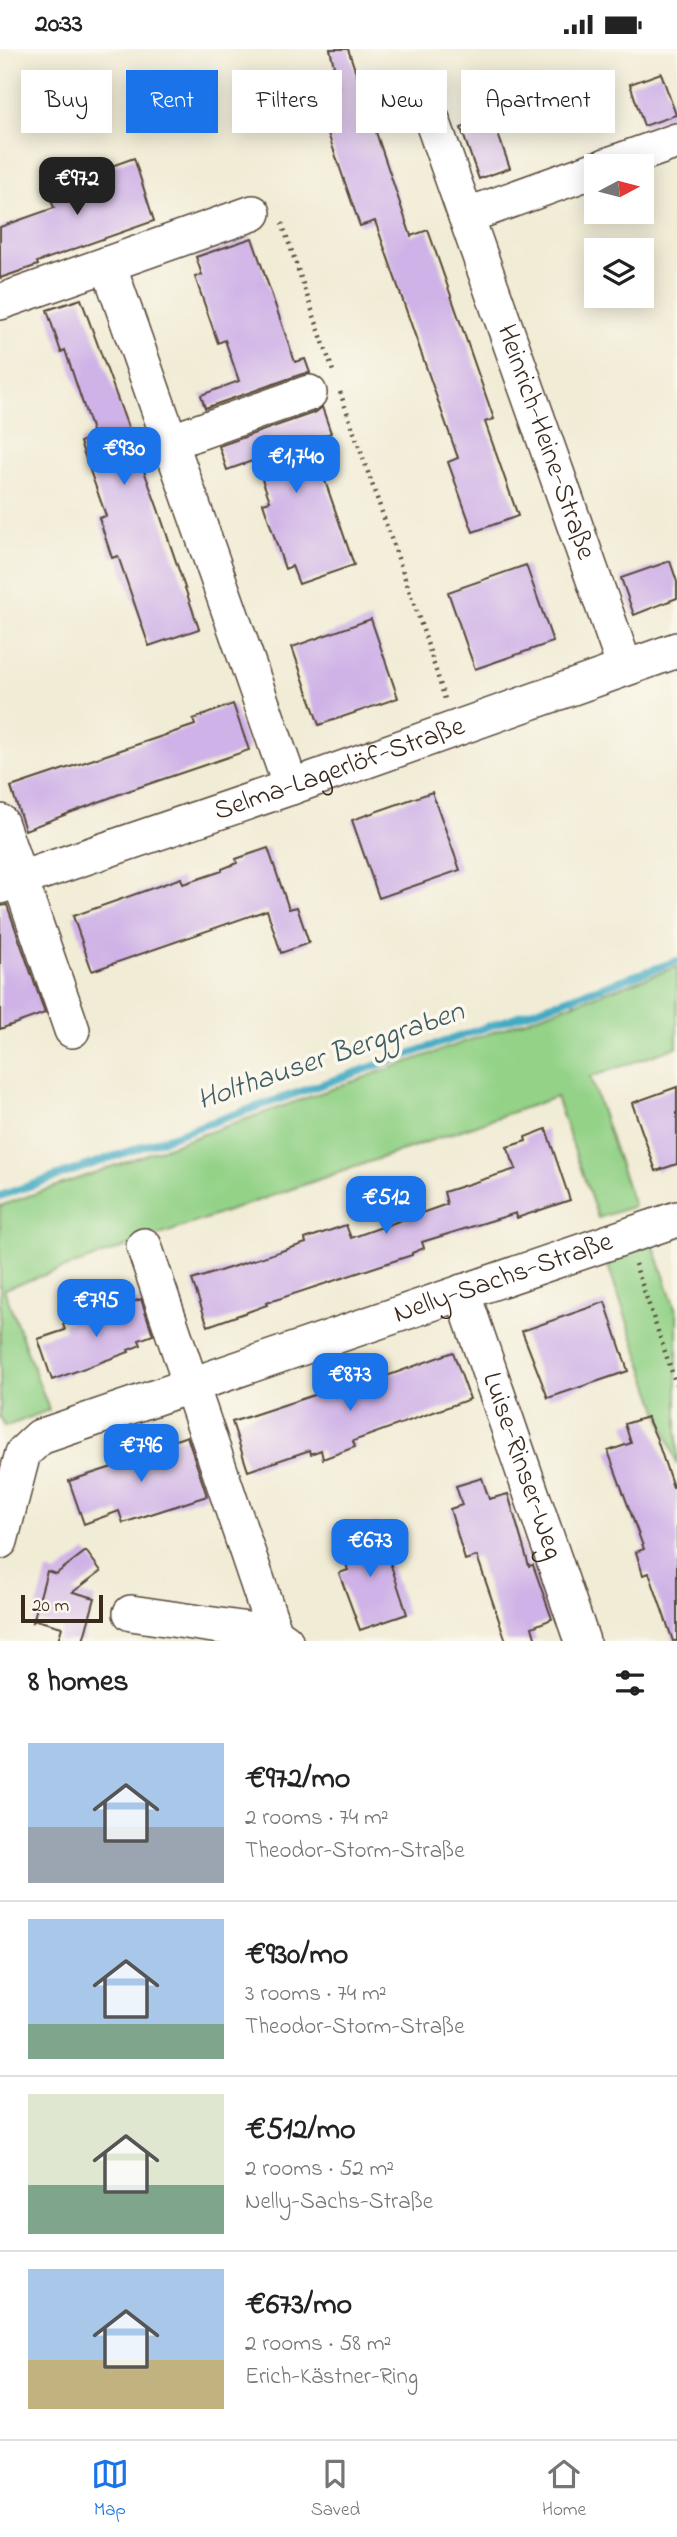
<!DOCTYPE html>
<meta charset="utf-8">
<style>
:root{--surface:#fff;--page:#f6f6f6;--text:#222;--muted:#767676;--line:#e0e0e0;--accent:#1a73e8}
body{margin:0;font-family:"Indie Flower",sans-serif;background:var(--page);color:var(--text);height:100vh;display:flex;flex-direction:column;font-size:26px;white-space:nowrap}
*{box-sizing:border-box;margin:0}
p{font-size:23px;color:var(--muted)}
.icon{flex:none;width:38px;height:38px;fill:none;stroke:currentColor;stroke-width:2;stroke-linecap:round;stroke-linejoin:round}
.map{position:relative;height:1592px;overflow:hidden}
.panel{display:flex;flex-direction:column;background:var(--surface);flex:1}
.panel>*{flex:none}
.hud{position:absolute;left:21px;top:21px;width:635px;height:63px;display:flex;gap:14px}
.needle{width:46px;rotate:83deg}
.fabs{position:absolute;left:584px;top:105px;display:grid;gap:14px}
.fabs a{display:grid;place-items:center;width:70px;height:70px;border-radius:0px;background:var(--surface);box-shadow:0 4px 18px #0003;font-size:35px}
.scale{position:absolute;left:21px;bottom:18px;width:82px;box-sizing:border-box;padding-left:7px;border:4px solid #3b2a1e;border-top:0;font-size:19px;line-height:24px;white-space:nowrap;color:#3b2a1e;-webkit-text-stroke:5px #fbf7ec;paint-order:stroke}
.price{position:absolute;translate:-50% -60px;padding:0 16px;border-radius:14px;background:var(--accent);color:#fff;font-size:23px;line-height:46px;filter:drop-shadow(0 2px 4px #0008)}
.price::after{content:'';position:absolute;left:50%;top:42px;width:21px;height:16px;margin-left:-10px;background:inherit;clip-path:polygon(0 0,100% 0,50% 100%)}
.price.current{background:#222;color:#fff}
ul{padding:0;list-style:none}
li{display:flex;align-items:center;gap:21px;height:175px;padding:0 28px}
li+li{border-top:2px solid var(--line)}
li span{display:grid;place-items:center;flex:none;width:196px;height:140px;border-radius:0px;color:#555}
li>.icon{margin-inline-start:auto}
span .icon{width:84px;height:84px;fill:#fffc;stroke-width:1}
li b{font-size:30px}
h2{display:flex;justify-content:space-between;align-items:center;height:84px;padding:0 28px;font-size:30px}
.tag{padding:0 24px;border-radius:0px;background:var(--surface);box-shadow:0 4px 18px #0003;font-size:24px;line-height:63px}
.tag.current{background:var(--accent);color:#fff}
.status{display:flex;justify-content:space-between;align-items:center;height:49px;padding:0 35px;background:var(--surface);direction:ltr}
.status svg{height:19px;fill:currentColor}
.menu{display:flex;justify-content:space-around;align-items:center;height:98px;border-top:2px solid var(--line);background:var(--surface);font-size:19px;color:var(--muted)}
.menu a{display:grid;justify-items:center;gap:4px}
.menu .current{color:var(--accent)}
.map>svg:first-child{display:block}
.green{fill:#93d287;stroke:#677e52;stroke-width:2}
.lines{fill:none;stroke-linecap:round;stroke-linejoin:round}
.stream{stroke:#43aac3;stroke-width:8}
.building{fill:#cfb2e7}
.minor-casing{stroke:#564739;stroke-width:38}
.path{stroke:#564739;stroke-width:4.5;stroke-dasharray:2 5;stroke-linecap:butt}
.minor{stroke:#fff;stroke-width:35}
.labels{text-anchor:middle;dominant-baseline:central;stroke-width:7;stroke-linejoin:round;paint-order:stroke}
.street-label{font-size:28px;fill:#3b2a1e;stroke:#fbf7ec}
.water-label{font-size:30px;font-style:italic;fill:#3e5d60;stroke:#fbf7ec}
</style>
<div class="status"><b>20:33</b><svg viewBox="0 0 49 12"><path d="M0 12V9h3v3zM5 12V6h3v6zM10 12V3h3v9zM15 12V0h3v12zM26 1h20v11H26zM47 4h2v5h-2z"/></svg></div>
<div class="map">
<svg width="677" height="1592" viewBox="0 0 677 1592">
<rect width="100%" height="100%" fill="#fbf7ec"/>
<filter id="ink" filterUnits="userSpaceOnUse"><feTurbulence type="fractalNoise" baseFrequency=".0143" numOctaves="2"/><feDisplacementMap in="SourceGraphic" scale="14" xChannelSelector="R" yChannelSelector="G"/><feConvolveMatrix kernelMatrix="1 2 1 2 8 2 1 2 1" color-interpolation-filters="sRGB"/></filter>
<filter id="wash" filterUnits="userSpaceOnUse"><feTurbulence type="fractalNoise" baseFrequency=".00686" numOctaves="4" result="noise"/><feDisplacementMap in="SourceGraphic" scale="28" xChannelSelector="R" yChannelSelector="G"/><feGaussianBlur stdDeviation="1.57" result="paint"/><feColorMatrix in="noise" values="0 0 0 0 0 0 0 0 0 0 0 0 0 0 0 0 0 1.4 0 .05"/><feComposite in="paint" operator="in"/></filter>
<g filter="url(#wash)">
<rect width="100%" height="100%" fill="#f1ecd5"/>
<path class="green" d="M677,918V998L590,1028L634,1157L598,1169L556,1048L4,1240L49,1361L5,1378L0,1368V1157Z
M652,1192L677,1265V1416L605,1208Z"/>
<g class="lines">
<path class="stream" d="M0,1147L677,912"/>
</g>
<g id="blocks">
<path class="building" d="M330,0H348L411,187L428,181L494,370L485,373L518,467L473,483L448,413L458,409L375,172L360,177L315,47L339,39Z
M661,24L676,66L644,77L630,35Z
M492,68L510,119L479,130L461,79Z
M134,109L154,172L37,213L38,216L0,229V178L54,159L47,140Z
M252,189L295,313L305,310L310,324L302,325L205,359L201,346L239,332L225,291L218,294L195,228L202,226L196,208Z
M81,250L158,460L199,580L149,597L118,507L112,509L99,469L106,467L80,393L94,388L65,301L61,303L47,261Z
M322,358L331,384L311,391L354,516L299,535L292,517L285,520L263,454L270,452L255,411L227,421L219,397L316,363Z
M670,512L677,533V549L634,566L621,529Z
M526,516L553,593L475,620L448,543Z
M371,570L398,649L319,676L292,598Z
M233,655L249,701L125,743L25,781L11,738L195,676L193,670Z
M432,743L460,821L379,849L352,771Z
M268,799L289,860L297,858L309,894L281,904L267,861L92,922L73,867L181,829L183,835L222,822V820L237,814L236,810Z
M7,856L45,964L0,980V857Z
M677,1038V1115L656,1122L632,1054Z
M546,1080L570,1151L517,1169L516,1164L422,1193L424,1199L412,1204V1206L266,1254L267,1256L208,1277L192,1231L306,1194L305,1190L346,1176L351,1189L447,1155L444,1143L516,1120L507,1098L526,1092L525,1088Z
M141,1250L153,1286L139,1291L141,1296L128,1301L129,1303L52,1331L38,1290L65,1281L63,1275L126,1253L127,1255Z
M605,1253L628,1322L548,1349L522,1282Z
M453,1303L470,1350L353,1392L355,1398L323,1410L321,1401L311,1405L310,1401L248,1422L232,1373L335,1339L337,1345Z
M647,1368L656,1388L673,1438L677,1436V1592H673L649,1524L643,1526L636,1503L644,1500L608,1402L631,1394L625,1375Z
M187,1387L207,1447L123,1474L119,1462L84,1475L69,1432L140,1409L139,1404Z
M482,1429L489,1450L508,1445L529,1517L533,1516L552,1570L532,1578L536,1592H506L477,1507L465,1511L450,1460L462,1456L456,1437Z
M377,1474L407,1565L360,1581L339,1524L348,1521L338,1492L355,1486L353,1482Z
M86,1502L101,1522L73,1543L95,1549L83,1592H58L62,1578L36,1571L33,1573L47,1522L56,1525Z"/>
</g>
</g>
<g filter="url(#ink)">
<use href="#blocks" fill-opacity="0" stroke="#564739" stroke-width="2"/>
<g class="lines">
<g class="minor-casing">
<g id="minor">
<path id="s1" d="M423,45L625,619"/>
<path d="M606,117L677,92"/>
<path d="M466,167L597,120"/>
<path d="M108,215L291,738"/>
<path d="M0,253L253,164"/>
<path d="M170,393L309,344"/>
<path d="M0,773L72,981"/>
<path id="s2" d="M0,837L291,738L677,601"/>
<path d="M144,1197L275,1585L285,1592"/>
<path id="s3" d="M462,1243L582,1592"/>
<path id="s4" d="M0,1492L23,1404L40,1388L677,1170"/>
<path d="M131,1564L275,1585"/>
</g>
</g>
<path class="path" d="M282,174L334,325
M340,343L422,578L446,653
M635,1215L677,1338"/>
<use href="#minor" class="minor"/>
</g>
</g>
<g class="labels">
<g class="street-label">
<text stroke="none"><textPath href="#s1" startOffset="369">Heinrich-Heine-Straße</textPath></text>
<text stroke="none"><textPath href="#s2" startOffset="359">Selma-Lagerlöf-Straße</textPath></text>
<text stroke="none"><textPath href="#s4" startOffset="604">Nelly-Sachs-Straße</textPath></text>
<text stroke="none"><textPath href="#s3" startOffset="184">Luise-Rinser-Weg</textPath></text>
</g>
<g class="water-label">
<text transform="translate(331 1008) rotate(-19)">Holthauser Berggraben</text>
</g>
</g>
</svg>
<div class="fabs">
<a><svg class="needle" viewBox="-14 -14 28 28"><path d="M0-13l5 13h-10z" fill="#e53935"/><path d="M0 13l5-13h-10z" fill="#767676"/></svg></a>
<a><svg class="icon" aria-label="layers" viewBox="0 0 24 24"><path d="M12 4l9 5-9 5-9-5zM3 14l9 5 9-5"/></svg></a>
</div>
<div class="scale">20 m</div>
<b class="price current" style="left:77px;top:168px">€972</b>
<b class="price" style="left:124px;top:438px">€930</b>
<b class="price" style="left:296px;top:446px">€1,740</b>
<b class="price" style="left:386px;top:1187px">€512</b>
<b class="price" style="left:96px;top:1290px">€795</b>
<b class="price" style="left:350px;top:1364px">€873</b>
<b class="price" style="left:141px;top:1435px">€796</b>
<b class="price" style="left:370px;top:1530px">€673</b>
<div class="hud">
<a class="tag">Buy</a>
<a class="tag current">Rent</a>
<a class="tag">Filters</a>
<a class="tag">New</a>
<a class="tag">Apartment</a>
</div>
</div>
<section class="panel">
<h2>8 homes<svg class="icon" aria-label="filters" viewBox="0 0 24 24"><path d="M4 7h16M4 17h16"/><circle cx="9" cy="7" r="2"/><circle cx="15" cy="17" r="2"/></svg></h2>
<ul>
<li><span style="background:linear-gradient(#a9c7e8 60%,#9aa5b1 0)"><svg class="icon" aria-label="home" viewBox="0 0 24 24"><path d="M3 11l9-7 9 7M6 9v11h12V9"/></svg></span><div><b>€972/mo</b><p>2 rooms · 74 m²</p><p>Theodor-Storm-Straße</p></div></li>
<li><span style="background:linear-gradient(#a9c7e8 75%,#7fa58c 0)"><svg class="icon" aria-label="home" viewBox="0 0 24 24"><path d="M3 11l9-7 9 7M6 9v11h12V9"/></svg></span><div><b>€930/mo</b><p>3 rooms · 74 m²</p><p>Theodor-Storm-Straße</p></div></li>
<li><span style="background:linear-gradient(#dfe7d0 65%,#7fa58c 0)"><svg class="icon" aria-label="home" viewBox="0 0 24 24"><path d="M3 11l9-7 9 7M6 9v11h12V9"/></svg></span><div><b>€512/mo</b><p>2 rooms · 52 m²</p><p>Nelly-Sachs-Straße</p></div></li>
<li><span style="background:linear-gradient(#a9c7e8 65%,#c2b280 0)"><svg class="icon" aria-label="home" viewBox="0 0 24 24"><path d="M3 11l9-7 9 7M6 9v11h12V9"/></svg></span><div><b>€673/mo</b><p>2 rooms · 58 m²</p><p>Erich-Kästner-Ring</p></div></li>
</ul>
</section>
<nav class="menu">
<a class="current"><svg class="icon" aria-label="map" viewBox="0 0 24 24"><path d="M3 6l6-2 6 2 6-2v14l-6 2-6-2-6 2zM9 4v14M15 6v14"/></svg>Map</a>
<a><svg class="icon" aria-label="saved" viewBox="0 0 24 24"><path d="M7 4h10v16l-5-4-5 4z"/></svg>Saved</a>
<a><svg class="icon" aria-label="home" viewBox="0 0 24 24"><path d="M3 11l9-7 9 7M6 9v11h12V9"/></svg>Home</a>
</nav>
